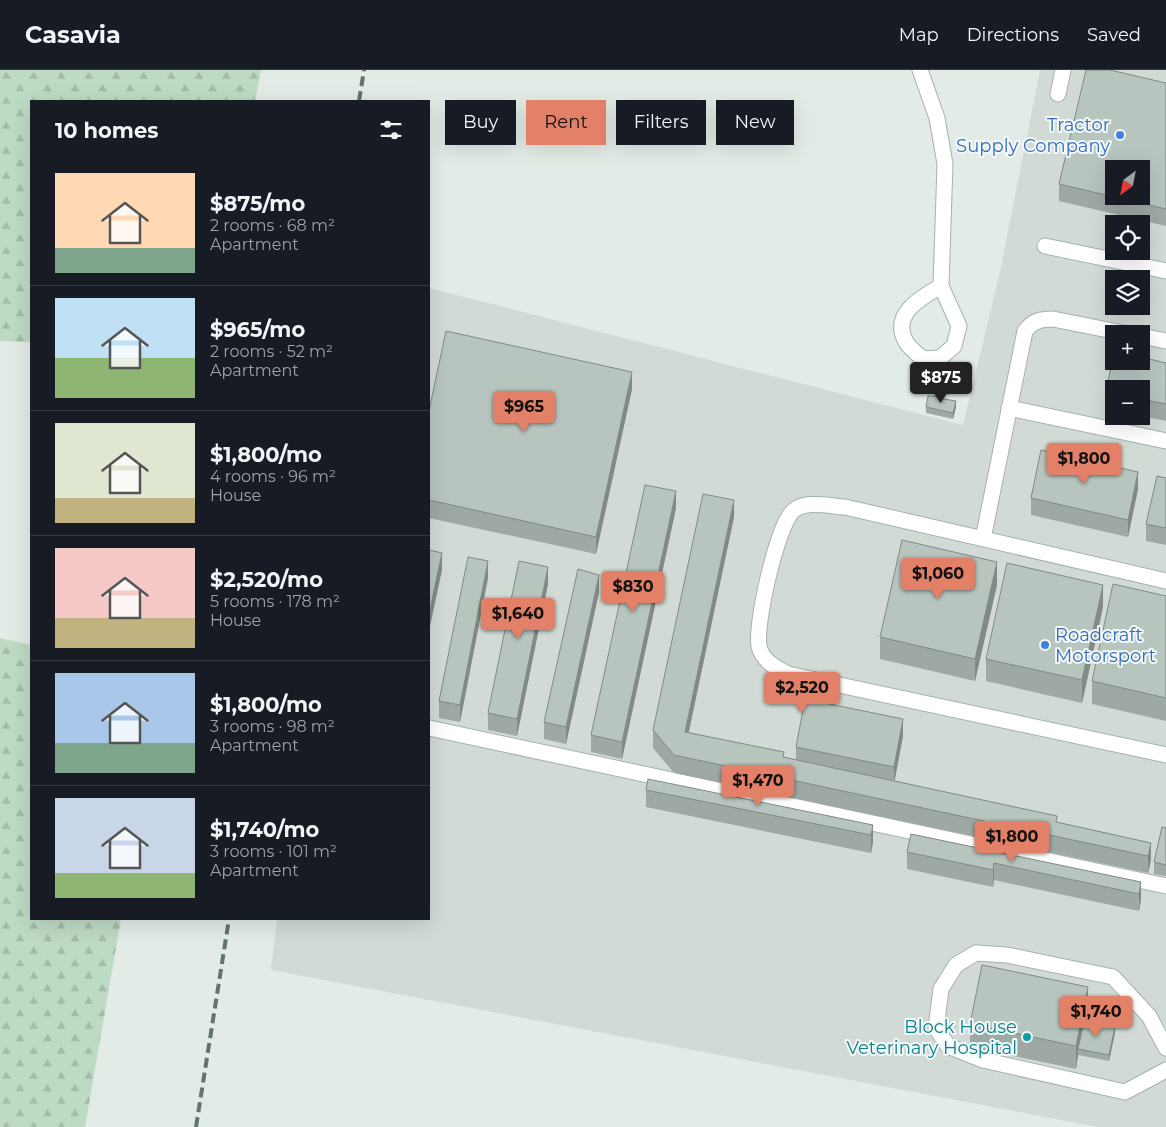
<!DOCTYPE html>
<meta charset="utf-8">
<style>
:root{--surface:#171b24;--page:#242831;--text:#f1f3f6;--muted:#9ea1a6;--line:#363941;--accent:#e38068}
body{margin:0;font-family:Montserrat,sans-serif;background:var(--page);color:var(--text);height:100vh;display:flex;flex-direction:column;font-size:19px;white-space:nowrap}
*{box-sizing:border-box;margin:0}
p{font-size:16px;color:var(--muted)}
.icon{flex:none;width:28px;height:28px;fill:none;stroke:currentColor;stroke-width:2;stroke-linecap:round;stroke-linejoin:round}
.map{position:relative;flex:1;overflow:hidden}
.panel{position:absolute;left:30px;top:30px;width:400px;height:820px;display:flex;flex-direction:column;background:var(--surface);border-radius:0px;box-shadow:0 5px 20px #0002}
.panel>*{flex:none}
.guide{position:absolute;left:445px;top:30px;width:475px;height:45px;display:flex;gap:10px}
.needle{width:32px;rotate:212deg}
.fabs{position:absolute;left:1105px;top:90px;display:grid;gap:10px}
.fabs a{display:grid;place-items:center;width:45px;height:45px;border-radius:0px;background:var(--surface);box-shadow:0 5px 20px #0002;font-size:25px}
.price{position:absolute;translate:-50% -42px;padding:0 11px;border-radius:5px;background:var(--accent);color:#111;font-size:16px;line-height:32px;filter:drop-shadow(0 1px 2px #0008)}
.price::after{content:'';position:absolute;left:50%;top:30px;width:15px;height:11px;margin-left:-8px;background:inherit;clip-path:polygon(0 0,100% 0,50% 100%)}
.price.current{background:#222;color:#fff}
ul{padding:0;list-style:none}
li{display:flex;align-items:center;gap:15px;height:125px;padding:0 25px}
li+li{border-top:1px solid var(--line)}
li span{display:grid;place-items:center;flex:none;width:140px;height:100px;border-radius:0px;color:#555}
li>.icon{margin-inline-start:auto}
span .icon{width:60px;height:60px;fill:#fffc;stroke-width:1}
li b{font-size:21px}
h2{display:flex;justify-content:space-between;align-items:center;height:60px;padding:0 25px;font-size:21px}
.chip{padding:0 18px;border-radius:0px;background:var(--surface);box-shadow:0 5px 20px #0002;font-size:18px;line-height:45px}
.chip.current{background:var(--accent);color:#111}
header{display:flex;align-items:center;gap:30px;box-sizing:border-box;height:70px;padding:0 25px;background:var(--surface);border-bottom:1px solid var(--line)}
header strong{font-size:24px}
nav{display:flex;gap:28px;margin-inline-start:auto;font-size:18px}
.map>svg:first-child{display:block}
.built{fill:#d1dad5;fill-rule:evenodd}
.forest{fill:url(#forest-firs)}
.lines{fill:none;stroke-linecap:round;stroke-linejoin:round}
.minor-casing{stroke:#a5b2ad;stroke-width:17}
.minor{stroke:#fff;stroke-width:15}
.rail{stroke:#5f756e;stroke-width:4;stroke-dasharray:10 5;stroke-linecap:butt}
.wall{fill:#9ea9a4}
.shaded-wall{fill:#818a86}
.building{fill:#b8c5bf;stroke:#818a86;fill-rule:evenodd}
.shop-dot{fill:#3f7fe0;stroke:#f2f8f5;stroke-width:2}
.culture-dot{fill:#0f9aa8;stroke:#f2f8f5;stroke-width:2}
.labels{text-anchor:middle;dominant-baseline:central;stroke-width:4;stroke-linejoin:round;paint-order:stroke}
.shop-label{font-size:18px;fill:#366cbe;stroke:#f2f8f5;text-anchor:end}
.culture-label{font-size:18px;fill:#0d838f;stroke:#f2f8f5;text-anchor:end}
</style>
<header>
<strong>Casavia</strong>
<nav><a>Map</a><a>Directions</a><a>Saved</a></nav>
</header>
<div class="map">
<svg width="1166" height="1057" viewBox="0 0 1166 1057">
<defs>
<pattern id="forest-firs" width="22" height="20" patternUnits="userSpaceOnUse" patternTransform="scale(1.25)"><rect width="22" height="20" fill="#bddac4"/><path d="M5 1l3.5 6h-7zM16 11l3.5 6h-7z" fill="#a2bca9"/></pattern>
</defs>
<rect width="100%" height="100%" fill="#e2ebe6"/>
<path class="built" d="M1040,0H1166V1057H1098L271,900L277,849H429V218L963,355L1000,202ZM1114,99H1141V126H1114ZM1114,154H1141V181H1114ZM1114,209H1141V236H1114ZM1114,264H1141V291H1114ZM1114,319H1141V346H1114Z"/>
<path class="forest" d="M0,0H261L255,31H31V272L0,271Z
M0,568L31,575V849H121L85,1057H0Z"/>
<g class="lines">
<g class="minor-casing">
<path id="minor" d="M920,0L937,48L945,94L941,216L959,256L954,276L940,288L923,289C918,284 909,278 906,272C890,244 922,227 941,216
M1058,24L1063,0
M1045,176L1166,201
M1141,266L1166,271
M1009,338L1166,371
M983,469L1025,261C1033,251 1040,249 1053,249L1128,264
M1166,511L845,437C829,436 805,430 793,441C777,456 755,554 759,576C762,591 776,598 788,604L1166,685
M429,658L1166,816
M1166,978L1149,946L1113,907L1007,885L976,883L956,895L941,919L936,958L948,976L983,990L1125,1022L1166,1000"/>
</g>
<use href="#minor" class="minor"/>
<path class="rail" d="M359,31L364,0
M196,1057L229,849"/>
</g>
<path class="wall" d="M1166,13V156L1059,131V114Z
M1166,293V351L1141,346V319H1114V340L1106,339V322Z
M632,319L596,484L429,448V341Z
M926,337H956L953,349L926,343Z
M1166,408V475L1146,471V454Z
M1138,419L1128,467L1031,445V428Z
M676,438L622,689L591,682V665Z
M734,447L689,662L796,690V677L903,666L894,711L1057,752L1151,773V790L1148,803L674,703L653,678V660Z
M488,508L460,652L439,648V631Z
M548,514L517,666L488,660V643Z
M997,515L975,611L880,589V567Z
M599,522L566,674L544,669V652Z
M1166,526V651L1092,634V611Z
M1103,537L1082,633L986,611V589Z
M646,720L873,755V772L871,783L646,737Z
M1166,758V806L1154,804V792Z
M911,764L1141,812V829L1139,841L994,810L993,817L907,799V782Z
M1088,939L1085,952L1115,963L1109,991L1078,985L1076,999L970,977V954Z"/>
<path class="shaded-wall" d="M632,302V319L596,484V467Z
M956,331V337L953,349V343Z
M1138,402V419L1128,467V450Z
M676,421V438L622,689V672Z
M734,430V447L685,679V662Z
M442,483V500L429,561V544Z
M488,491V508L460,652V635Z
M997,492V515L975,611V589Z
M548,497V514L517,666V649Z
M599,505V522L566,674V657Z
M1103,515V537L1082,633V610Z
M903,649V666L894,714V697Z
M873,755V772L871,783V765Z
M1151,773V790L1148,803V786Z
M994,793V810L993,817V800Z
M1141,812V829L1139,841V824Z
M1088,917V939L1080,979H1078V985L1076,999V976Z
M1115,957V963L1109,991V985Z"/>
<path class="building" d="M1086,0H1110L1166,13V139L1059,114ZM1114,99H1141V126H1114Z
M446,261L632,302L596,467L429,430V341Z
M1114,282V291H1141V287L1166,293V334L1141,329V319H1114V323L1106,322Z
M928,326H939L938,328L956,331L953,343L926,337Z
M1041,380L1138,402L1128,450L1031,428Z
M1157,406L1166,408V458L1146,454Z
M645,415L676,421L622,672L591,665Z
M703,424L734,430L685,662L784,682L783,687L1057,746L1056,752L1151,773L1148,786L674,685L653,660Z
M902,470L997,492L975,589L880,567Z
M429,480L442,483L429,544Z
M468,487L488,491L460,635L439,631Z
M519,491L548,497L517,649L488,643Z
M1007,493L1103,515L1082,610L986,589Z
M578,499L599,505L566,657L544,652Z
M1113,514L1166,526V628L1092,611Z
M805,629L903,649L894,697L796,677Z
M648,709L873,755L871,765L646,720Z
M1162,757L1166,758V795L1154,792Z
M911,764L1141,812L1139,824L994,793L993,800L907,782Z
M982,895L1088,917L1076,976L970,954Z
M1084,951L1115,957L1109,985L1078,979Z"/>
<g class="shop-dot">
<circle cx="1120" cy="65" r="5"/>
<circle cx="1045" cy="575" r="5"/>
</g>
<circle class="culture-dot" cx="1027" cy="967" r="5"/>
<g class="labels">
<g class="shop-label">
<text x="1110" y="55">Tractor<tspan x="1110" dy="21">Supply Company</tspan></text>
<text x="1055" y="565" text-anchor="start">Roadcraft<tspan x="1055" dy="21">Motorsport</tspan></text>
</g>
<g class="culture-label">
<text x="1017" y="957">Block House<tspan x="1017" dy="21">Veterinary Hospital</tspan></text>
</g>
</g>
</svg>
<div class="fabs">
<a><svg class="needle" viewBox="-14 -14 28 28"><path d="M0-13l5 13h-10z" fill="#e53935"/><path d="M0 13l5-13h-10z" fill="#9ea1a6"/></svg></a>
<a><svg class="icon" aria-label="locate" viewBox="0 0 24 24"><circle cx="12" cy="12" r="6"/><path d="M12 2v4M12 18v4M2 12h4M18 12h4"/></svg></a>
<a><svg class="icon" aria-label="layers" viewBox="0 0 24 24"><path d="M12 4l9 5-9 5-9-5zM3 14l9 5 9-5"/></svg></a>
<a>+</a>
<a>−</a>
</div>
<b class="price current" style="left:941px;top:334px">$875</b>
<b class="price" style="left:524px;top:363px">$965</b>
<b class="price" style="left:1084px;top:415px">$1,800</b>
<b class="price" style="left:938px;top:530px">$1,060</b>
<b class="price" style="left:633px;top:543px">$830</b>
<b class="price" style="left:518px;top:570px">$1,640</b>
<b class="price" style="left:802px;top:644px">$2,520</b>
<b class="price" style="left:758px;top:737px">$1,470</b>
<b class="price" style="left:1012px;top:793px">$1,800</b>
<b class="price" style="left:1096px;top:968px">$1,740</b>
<div class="guide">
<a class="chip">Buy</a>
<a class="chip current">Rent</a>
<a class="chip">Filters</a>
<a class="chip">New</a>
</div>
<section class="panel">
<h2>10 homes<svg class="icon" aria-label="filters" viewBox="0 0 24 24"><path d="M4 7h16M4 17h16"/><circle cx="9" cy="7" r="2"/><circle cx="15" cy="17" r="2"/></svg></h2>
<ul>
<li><span style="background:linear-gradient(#ffd9b3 75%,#7fa58c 0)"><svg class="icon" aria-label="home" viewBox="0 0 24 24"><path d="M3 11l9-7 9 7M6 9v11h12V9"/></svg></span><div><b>$875/mo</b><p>2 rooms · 68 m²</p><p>Apartment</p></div></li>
<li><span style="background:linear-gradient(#bfe0f5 60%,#8fb573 0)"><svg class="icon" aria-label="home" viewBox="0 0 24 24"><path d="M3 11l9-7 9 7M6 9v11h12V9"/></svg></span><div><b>$965/mo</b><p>2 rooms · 52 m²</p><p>Apartment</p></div></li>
<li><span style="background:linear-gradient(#dfe7d0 75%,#c2b280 0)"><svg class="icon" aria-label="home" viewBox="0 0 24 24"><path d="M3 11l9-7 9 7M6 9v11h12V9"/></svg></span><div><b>$1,800/mo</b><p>4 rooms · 96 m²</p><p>House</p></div></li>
<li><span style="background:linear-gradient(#f6c9c9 70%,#c2b280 0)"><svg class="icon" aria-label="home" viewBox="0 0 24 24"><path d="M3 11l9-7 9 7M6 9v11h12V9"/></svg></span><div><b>$2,520/mo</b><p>5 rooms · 178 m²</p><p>House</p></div></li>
<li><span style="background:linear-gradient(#a9c7e8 70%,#7fa58c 0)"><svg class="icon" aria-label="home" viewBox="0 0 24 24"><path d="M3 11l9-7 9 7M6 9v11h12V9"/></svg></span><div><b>$1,800/mo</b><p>3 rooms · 98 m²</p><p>Apartment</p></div></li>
<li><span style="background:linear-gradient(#c9d6e8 75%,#8fb573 0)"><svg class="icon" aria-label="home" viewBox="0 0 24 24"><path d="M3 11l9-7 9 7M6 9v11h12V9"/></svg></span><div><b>$1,740/mo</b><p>3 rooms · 101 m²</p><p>Apartment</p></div></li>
</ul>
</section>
</div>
